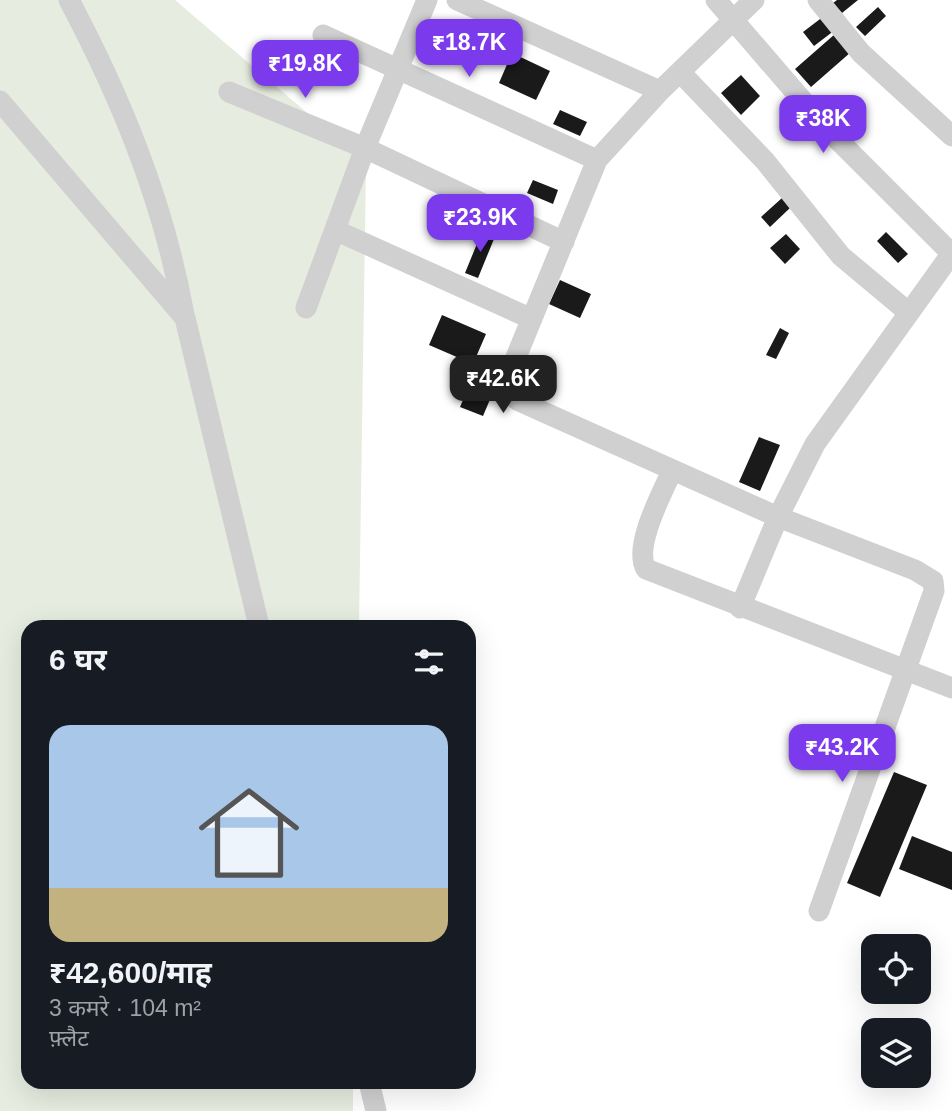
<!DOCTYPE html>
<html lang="hi">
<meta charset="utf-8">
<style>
:root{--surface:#171b24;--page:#20242c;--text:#f1f3f6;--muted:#9ea1a6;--line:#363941;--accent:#7c3aed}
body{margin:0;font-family:Helvetica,"Noto Sans Devanagari",sans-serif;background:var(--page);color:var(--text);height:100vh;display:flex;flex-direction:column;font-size:26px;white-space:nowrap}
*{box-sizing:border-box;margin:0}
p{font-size:23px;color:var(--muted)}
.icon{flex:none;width:38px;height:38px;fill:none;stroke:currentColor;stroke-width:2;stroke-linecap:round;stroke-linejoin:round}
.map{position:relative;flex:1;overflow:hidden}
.drawer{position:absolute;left:21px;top:620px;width:455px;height:469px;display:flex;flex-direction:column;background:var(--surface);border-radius:21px;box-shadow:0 7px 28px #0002}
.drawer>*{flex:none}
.tools{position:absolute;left:861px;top:934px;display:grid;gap:14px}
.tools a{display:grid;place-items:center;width:70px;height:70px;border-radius:14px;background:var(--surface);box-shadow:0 7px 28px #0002;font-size:35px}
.price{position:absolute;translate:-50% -60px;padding:0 16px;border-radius:14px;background:var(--accent);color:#fff;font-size:23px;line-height:46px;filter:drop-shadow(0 2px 4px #0008)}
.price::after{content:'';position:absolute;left:50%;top:42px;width:21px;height:16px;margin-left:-10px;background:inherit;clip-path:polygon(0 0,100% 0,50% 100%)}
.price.active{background:#222;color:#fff}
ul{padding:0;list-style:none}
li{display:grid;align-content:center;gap:14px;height:371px;padding:0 28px}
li+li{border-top:2px solid var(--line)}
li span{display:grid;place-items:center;height:217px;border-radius:21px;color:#555}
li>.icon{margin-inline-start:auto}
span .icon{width:126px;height:126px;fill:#fffc;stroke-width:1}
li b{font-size:30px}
h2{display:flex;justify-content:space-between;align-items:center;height:84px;padding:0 28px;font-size:30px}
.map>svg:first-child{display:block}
.green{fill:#e6ecdf}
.building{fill:#1a1a1a}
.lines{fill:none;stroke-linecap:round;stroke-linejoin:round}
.minor{stroke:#d0d0d0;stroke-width:21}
</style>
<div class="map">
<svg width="952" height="1111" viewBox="0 0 952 1111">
<rect width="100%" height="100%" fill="#fff"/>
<path class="green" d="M0,0H175L366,163L359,626H28V1082H353V1111H0Z"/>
<path class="building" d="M837,0H858L842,13L833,3Z
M878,7L886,16L865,36L856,27Z
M824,16L835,30L814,46L803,32Z
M835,34L851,52L811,87L795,69Z
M512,53L550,71L536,100L499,83Z
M741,75L760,96L741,115L721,93Z
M560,110L587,122L580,136L553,124Z
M533,180L558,190L553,204L527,193Z
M782,198L791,207L770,227L761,217Z
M483,229L496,234L478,278L465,273Z
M886,232L908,254L898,263L877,241Z
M786,234L800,249L785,264L770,248Z
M560,280L591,294L580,318L549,304Z
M442,315L486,334L473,364L429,345Z
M780,328L789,333L776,359L766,355Z
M471,381L494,390L483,416L460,407Z
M759,437L780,445L760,491L739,482Z
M894,772L927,785L880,897L847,883Z
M912,836L952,852V890L899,869Z"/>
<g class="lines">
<path class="minor" d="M69,0C122,100 164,203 184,315
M457,0L660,91
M716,0L827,129L952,254
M754,0L660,91L597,160L505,384L511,395L519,401L778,517L915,570L933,581L934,591L819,911
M818,0L861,53L952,136
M323,35L597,160
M680,72L765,161L841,256L908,312
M229,92L365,148L564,242
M0,101L185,318L259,626
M335,230L532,319
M306,308L365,148L427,0
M672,471C662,493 633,547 646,569L952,688
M740,608L778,517L815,444L952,253
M369,1082L376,1111"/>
</g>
</svg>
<div class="tools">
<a><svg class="icon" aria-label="locate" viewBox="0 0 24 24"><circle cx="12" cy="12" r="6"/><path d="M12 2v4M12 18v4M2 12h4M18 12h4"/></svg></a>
<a><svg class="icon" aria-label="layers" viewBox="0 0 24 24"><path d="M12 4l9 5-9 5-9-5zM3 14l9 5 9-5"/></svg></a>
</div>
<b class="price" style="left:469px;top:79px">₹18.7K</b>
<b class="price" style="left:305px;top:100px">₹19.8K</b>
<b class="price" style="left:823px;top:155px">₹38K</b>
<b class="price" style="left:480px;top:254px">₹23.9K</b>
<b class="price active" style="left:503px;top:415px">₹42.6K</b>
<b class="price" style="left:842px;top:784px">₹43.2K</b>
<section class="drawer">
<h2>6 घर<svg class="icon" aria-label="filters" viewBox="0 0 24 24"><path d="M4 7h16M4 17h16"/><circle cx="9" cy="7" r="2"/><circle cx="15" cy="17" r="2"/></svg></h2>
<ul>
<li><span style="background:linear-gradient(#a9c7e8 75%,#c2b280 0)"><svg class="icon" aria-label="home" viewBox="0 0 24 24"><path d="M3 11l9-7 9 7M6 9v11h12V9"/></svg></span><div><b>₹42,600/माह</b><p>3 कमरे · 104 m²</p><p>फ़्लैट</p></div></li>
</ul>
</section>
</div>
